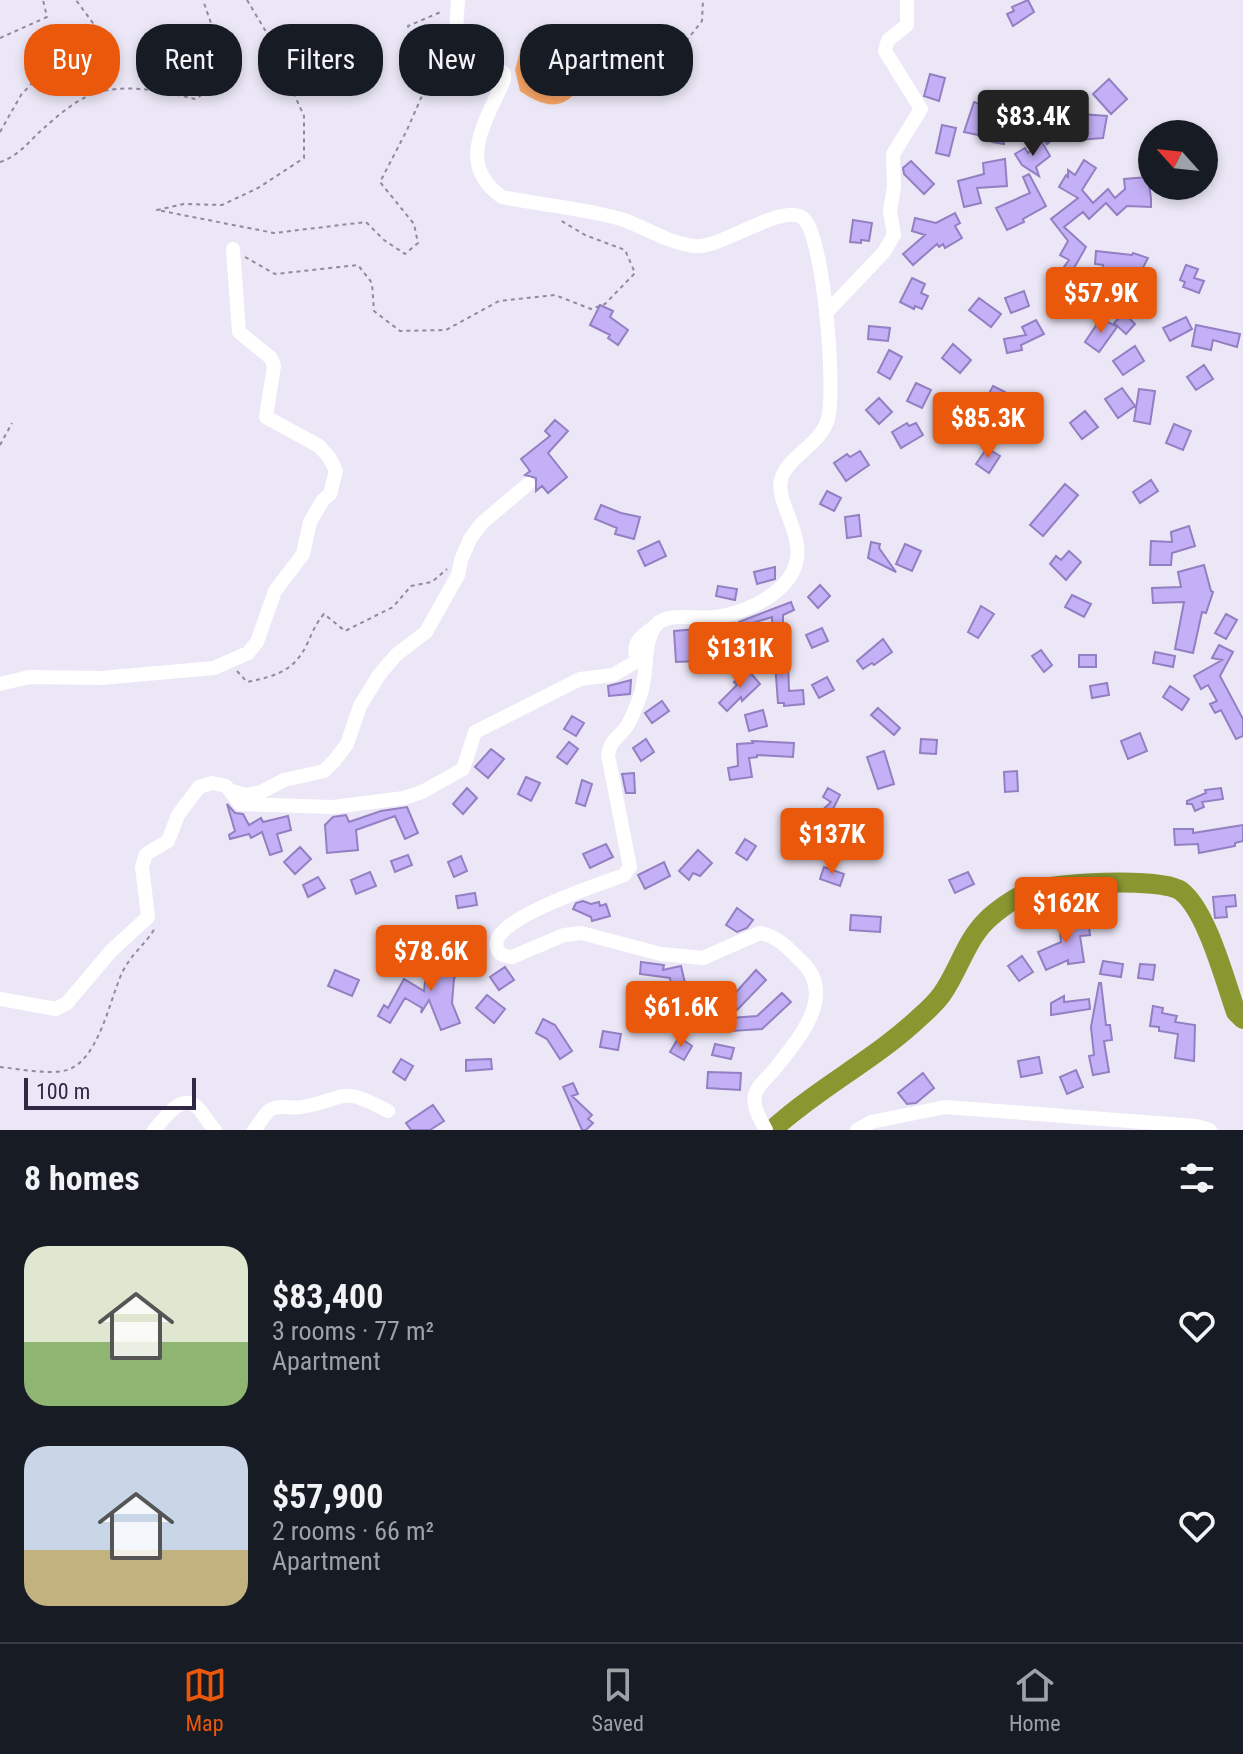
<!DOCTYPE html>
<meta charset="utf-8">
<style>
:root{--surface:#171b24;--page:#20242c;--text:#f1f3f6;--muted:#9ea1a6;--line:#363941;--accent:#ea580c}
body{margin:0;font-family:"Roboto Condensed",sans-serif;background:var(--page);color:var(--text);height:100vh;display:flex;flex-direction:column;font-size:30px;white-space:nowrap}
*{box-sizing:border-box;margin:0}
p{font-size:26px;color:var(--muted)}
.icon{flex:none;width:44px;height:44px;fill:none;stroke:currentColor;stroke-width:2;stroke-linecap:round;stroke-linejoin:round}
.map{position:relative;height:1130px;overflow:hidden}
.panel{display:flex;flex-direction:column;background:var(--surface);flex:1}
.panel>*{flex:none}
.hud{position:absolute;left:24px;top:24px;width:800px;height:72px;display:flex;gap:16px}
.needle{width:52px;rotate:297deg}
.controls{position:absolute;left:1138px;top:120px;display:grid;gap:16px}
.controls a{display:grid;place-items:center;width:80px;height:80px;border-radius:50%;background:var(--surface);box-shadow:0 4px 12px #0003;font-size:40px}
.scale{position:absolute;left:24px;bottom:20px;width:172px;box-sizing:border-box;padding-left:8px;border:4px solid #302844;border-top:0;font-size:22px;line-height:28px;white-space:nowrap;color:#302844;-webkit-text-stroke:6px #ebe7f6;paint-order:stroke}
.price{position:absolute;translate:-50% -68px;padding:0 18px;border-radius:8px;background:var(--accent);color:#fff;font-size:26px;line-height:52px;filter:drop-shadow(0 2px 4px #0008)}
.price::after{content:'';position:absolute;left:50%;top:48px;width:24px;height:18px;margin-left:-12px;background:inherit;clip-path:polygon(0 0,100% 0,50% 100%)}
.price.active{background:#222;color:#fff}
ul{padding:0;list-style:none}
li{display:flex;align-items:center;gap:24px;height:200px;padding:0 24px}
li span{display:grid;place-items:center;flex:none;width:224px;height:160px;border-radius:24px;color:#555}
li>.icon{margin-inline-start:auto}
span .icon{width:96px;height:96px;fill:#fffc;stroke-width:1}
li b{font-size:34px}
h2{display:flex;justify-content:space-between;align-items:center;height:96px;padding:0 24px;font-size:34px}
.tag{padding:0 28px;border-radius:32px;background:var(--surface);box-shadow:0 4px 12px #0003;font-size:28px;line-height:72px}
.tag.active{background:var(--accent);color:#fff}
.tabs{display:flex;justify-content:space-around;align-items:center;height:112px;border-top:2px solid var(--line);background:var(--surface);font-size:22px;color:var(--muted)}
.tabs a{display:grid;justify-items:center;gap:4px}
.tabs .active{color:var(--accent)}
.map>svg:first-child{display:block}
.forest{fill:#f7a465}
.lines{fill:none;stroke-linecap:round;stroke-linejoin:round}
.river{stroke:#899731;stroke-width:20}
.building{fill:#c4b0f7;stroke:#937fc1;stroke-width:2}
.path{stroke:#908a9f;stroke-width:2;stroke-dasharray:4 4;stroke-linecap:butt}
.minor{stroke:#fff;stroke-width:14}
</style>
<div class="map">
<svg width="1243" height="1130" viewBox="0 0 1243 1130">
<rect width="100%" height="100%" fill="#ebe7f6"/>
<path class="forest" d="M555,38L601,49C581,88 568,125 520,91L515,70L521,48Z"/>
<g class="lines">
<path class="river" d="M772,1130C819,1087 876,1059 921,1016C929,1009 937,1001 942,994C959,970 965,942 986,921C996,911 1013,899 1026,893C1048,882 1162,877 1181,891C1207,911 1225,981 1236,1012L1243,1019"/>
</g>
<path class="building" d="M1028,0L1034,12L1013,26L1007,14L1014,11L1012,7Z
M930,74L945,78L939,101L924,96Z
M1109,79L1127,99L1111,114L1093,94Z
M974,102L985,106L982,118L1003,121L1004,144L992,142V138L964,132Z
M1068,113L1107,116L1103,138L1066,141Z
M1050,123L1058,135L1047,144L1038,132Z
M942,125L956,128L949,156L936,153Z
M1042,142L1050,156L1036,167L1039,176L1022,165L1015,154L1025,148L1028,153Z
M1005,159L1007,186L977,188L981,203L964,207L958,181L984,174L983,163Z
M1084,160L1096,168L1082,190L1093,203L1108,189L1115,198L1125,189L1124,179L1148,177L1151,198V207L1127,206L1117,215L1106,203L1089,219L1083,212L1064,227L1086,247L1074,268L1082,274L1078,280L1091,281L1090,300H1073L1074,292L1055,279L1069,260L1060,255L1068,241L1051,219L1078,198L1059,187L1066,175L1068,177V170L1075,175Z
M911,161L934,184L924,194L904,174L903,168Z
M1029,174L1046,206L1023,219L1024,222L1007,230L996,208L1030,193L1023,177Z
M955,213L960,223L955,226L962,238L945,248L943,244L939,247L937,244L913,265L903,254L925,235L912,231L915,218L936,223Z
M853,220L872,223L869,241L861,240V243L850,242Z
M1096,251L1132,255L1133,253L1148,258L1134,285L1117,279V284L1102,283L1103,265L1095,264Z
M1186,265L1198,269L1194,278L1204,281L1199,293L1183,287L1185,282L1180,280Z
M912,278L925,284L921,293L928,296L922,309L915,306L914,309L900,302Z
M1024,291L1029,306L1011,313L1005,298Z
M979,298L1001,314L991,327L969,310Z
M600,305L613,311L610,317L628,330L618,345L608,338L610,335L590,325Z
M1124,313L1135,324L1126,334L1114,323Z
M1186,317L1192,329L1170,341L1163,328Z
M1101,318L1117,327L1099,352L1085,342Z
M1036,320L1044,334L1021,345L1022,350L1007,353L1004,339L1026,335L1022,327Z
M1196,325L1240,334L1237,347L1213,340L1211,350L1192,346Z
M869,326L890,328L888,341L868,339Z
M953,344L971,360L960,373L942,358Z
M1135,346L1144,361L1123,375L1113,361Z
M889,350L902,357L890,379L878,372Z
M1204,365L1213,379L1196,390L1187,377Z
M916,383L931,390L922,408L907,401Z
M993,386L1005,392L995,411L983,405Z
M1122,388L1135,406L1118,418L1105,399Z
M1139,389L1155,391L1150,424L1134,421Z
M879,398L892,412L879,424L866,410Z
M1085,411L1098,427L1082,439L1070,423Z
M1021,416L1029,430L1014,439L1006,425Z
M555,420L568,431L548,453L567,477L548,493L542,486L536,491V478L525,475L530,471L521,459L550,436L545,431Z
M907,423L909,426L916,423L923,435L901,448L892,432Z
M1174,424L1191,431L1183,450L1166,443Z
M987,448L1000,456L989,473L976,464Z
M860,451L869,465L846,481L834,463L847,454L850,457Z
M1151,480L1158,491L1140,503L1133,492Z
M1065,484L1078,495L1043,536L1030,525Z
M827,491L841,498L834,511L820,504Z
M601,505L621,513L640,517L634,539L615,534L617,528L595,519Z
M859,515L861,536L847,538L845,517Z
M1189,526L1195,546L1172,553L1171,565H1150L1151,541L1172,542L1171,532Z
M659,541L666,556L645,566L638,551Z
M871,542L880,544L879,548L896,572L868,558Z
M905,544L921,551L912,571L896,564Z
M1069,551L1081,562L1066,580L1050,564L1056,556L1061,560Z
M1204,565L1211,591L1213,592L1206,613L1202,612L1193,653L1175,649L1184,602L1153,603L1152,588L1181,587L1178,572Z
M775,567V579L757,584L754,572Z
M820,585L830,596L818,608L808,597Z
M718,586L737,589L735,600L716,596Z
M1072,595L1091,604L1084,617L1065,607Z
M791,602L794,610L783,615V632H772V617L740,627L739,622Z
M981,606L994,614L978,638L968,632Z
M1226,614L1237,620L1226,639L1215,633Z
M822,628L828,641L812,648L806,635Z
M697,629L699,661L676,662L674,631Z
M780,636V649L760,650V637Z
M741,638L743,661L728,664L722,639Z
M883,639L892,652L874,665L872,663L863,669L857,661Z
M1219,645L1233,652L1220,676L1243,719V736L1236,739L1221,710L1215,713L1210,704L1217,701L1208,685L1201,689L1194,676L1222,660L1212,658Z
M1041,650L1052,665L1044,672L1032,656Z
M1155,652L1175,656L1173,667L1153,663Z
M1079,655H1096V667H1079Z
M775,663H788L789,691L803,690L804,704L784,706V703H778Z
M748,670L760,684L742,701L741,697L727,711L719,703L737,685L734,682Z
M827,677L834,690L819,698L812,685Z
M631,680L630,694L609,696L608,686Z
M1107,683L1109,695L1092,698L1090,686Z
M1170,686L1189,699L1182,710L1163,697Z
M662,701L669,711L652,723L645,713Z
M878,708L900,728L894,735L871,715Z
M763,710L767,726L749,731L745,715Z
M572,716L584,723L576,736L564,729Z
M1140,733L1147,751L1128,759L1121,741Z
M646,739L654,752L641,761L633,748Z
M921,739L937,740L936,754L920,753Z
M752,741L794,743L793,757L757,755V757L749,758L752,777L730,780L728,768L738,766L737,744L753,743Z
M569,742L578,749L567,764L557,757Z
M491,749L504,759L488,778L475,767Z
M884,751L894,784L878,789L867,757Z
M1017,771L1018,791L1005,792L1004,772Z
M634,773L635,793H626L622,774Z
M526,777L540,783L531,801L518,794Z
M582,780L592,784L585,806L576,803Z
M467,788L477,798L463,814L453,804Z
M828,788L840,795L830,815L852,838L844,845L833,834L830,837L813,819L831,802L823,797Z
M1221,788L1223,799L1202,802L1204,807L1195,811L1192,804H1187V801L1206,793L1205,790Z
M227,804L235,813L243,814L249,825L261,818L263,822L288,816L291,830L277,834L282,851L270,855L262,832L251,838L249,834L230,839L229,835L235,831Z
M407,807L418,833L405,839L395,816L356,830L358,850L327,853L325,825L333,817L346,815L349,822L381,811Z
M1243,825V841L1235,843V846L1199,853L1198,844L1175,845L1174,829H1193V833Z
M745,839L756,846L747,860L736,853Z
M606,844L613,857L590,868L583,854Z
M300,847L311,859L295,874L284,862Z
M698,850L712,863L700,876L693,873L689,880L679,871Z
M408,855L412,865L395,872L391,861Z
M461,856L467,871L454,877L448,862Z
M664,862L670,876L645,889L638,875Z
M824,867L844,874L840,886L820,879Z
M370,872L376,886L356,894L351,880Z
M968,872L974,884L955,893L949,880Z
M318,877L325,888L308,897L303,885Z
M475,893L477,905L458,908L456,896Z
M1235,895L1236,906L1226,907L1227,917L1215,918L1213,897Z
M583,901L591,904L599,902L600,906L606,904L610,916L592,921L591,917L573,909L576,903Z
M737,908L753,920L747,928L737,932L726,925Z
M851,915L881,917L880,932L850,930Z
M1081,919V927H1089L1090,935L1080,936L1084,962L1068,964V960L1046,970L1038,952L1061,942L1059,922Z
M443,950L463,960L454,979L452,1003L460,1023L441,1030L429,1000L421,1013L422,1008L405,998L390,1023L378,1016L384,1005L388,1008L404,979L424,991L426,972L432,973Z
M1022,956L1033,972L1019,981L1008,966Z
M1103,961L1123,964L1121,977L1100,974Z
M641,962L664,965L663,970L681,966L685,983L671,986L670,978L640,974Z
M1140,964L1155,965L1153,980L1138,978Z
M505,967L514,980L499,990L490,977Z
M335,970L359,980L352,996L328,986Z
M756,970L766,980L737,1010L730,1003V999Z
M1099,983H1101L1106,1025H1110L1112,1040L1104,1041L1109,1072L1093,1075L1089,1056L1094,1055L1091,1027Z
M782,993L791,1002L762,1029L732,1031L731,1018L757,1016Z
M487,995L505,1009L494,1023L476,1008Z
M1064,996V1002L1089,999L1090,1009L1051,1015V1003Z
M1153,1006L1163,1008L1162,1013L1177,1016L1175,1022L1195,1025L1194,1061L1175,1058L1178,1034L1159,1031V1027L1150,1026Z
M543,1019L555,1025L572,1051L560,1059L547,1039L536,1033Z
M603,1031L621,1034L618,1050L600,1047Z
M679,1037L692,1046L684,1060L670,1052Z
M715,1044L734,1048L731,1059L712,1055Z
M1039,1057L1042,1073L1021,1077L1018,1061Z
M401,1059L413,1066L405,1080L393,1072Z
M491,1059L492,1069L466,1071V1060Z
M1076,1070L1083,1087L1067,1094L1060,1077Z
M708,1072L741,1073L740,1090L707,1088Z
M923,1073L934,1088L916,1103L907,1104L898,1093Z
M573,1083L578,1094L572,1096L592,1115L588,1119L593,1123L586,1130H582L563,1087Z
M433,1105L444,1121L430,1130H411L406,1123Z"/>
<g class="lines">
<path class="path" d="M247,0L265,30L304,116V158L258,188L222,205L184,204L157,210L274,233L366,222L384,240L405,254L418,243L414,224L380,182L407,130L431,75L408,26L443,11
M0,38L47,17L43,0
M601,49L615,51L632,75H652L668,64L702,21L703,0
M0,132L21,95L49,65L98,30L76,0
M0,162C19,156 29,141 44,128C56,117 75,101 90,95C123,82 162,91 195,99L220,84L221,52L203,0
M245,257L275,274L358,265L372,283L374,311L400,331L446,330L499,301L555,295L591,309L605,304L635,273L625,250L585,235L560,220
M0,445L12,423
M237,671L247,682C276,676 295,671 308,642C313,631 316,623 324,614L345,631L393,607L411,586L432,582L447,569
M0,1067C20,1069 43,1074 63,1071C98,1065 109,1001 122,973C130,955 146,944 155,928"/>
<path class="minor" d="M458,0L456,31L461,41L504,73V80C486,122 455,164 502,197C541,205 583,208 621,219C645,227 670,244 695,246C721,249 783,202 803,218C824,235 836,391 828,419C820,446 787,456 781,480C775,506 814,544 789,578C773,600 742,613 716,617C698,620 664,610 654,628C642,648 649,676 639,699C636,707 632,718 627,726C618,739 611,738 608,755L630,867L624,875C603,883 486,920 497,948C499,955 504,956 512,957L564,935L581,933L661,954L703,958L760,933C777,936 788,948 800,960C839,994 798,1040 773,1071C767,1078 757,1086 755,1095C752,1107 761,1120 766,1130
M826,313L884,252L894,235L890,211L894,187L893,154L921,109L885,51L888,40L907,25V0
M0,684L29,677L101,678L214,668L248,653L257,642L275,591L303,554L310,522L323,500L330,494L336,471L329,457L319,446L266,417L274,366L271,358L239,332L233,249
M232,791L246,795L261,792L284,780L324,771L335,760L347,744L360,706L379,675L396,655L426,632L458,575L461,560L470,539L482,523L528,484
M0,999L56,1009L67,1003L111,951L148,917L142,867L146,854L168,841L178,815L199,787L212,783L226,786L240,804L333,807L404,798L422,792L463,769L475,732L580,679L613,675L637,661C631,643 641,636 654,627
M154,1130C165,1118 182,1091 199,1109C205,1116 209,1124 215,1130
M254,1130C259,1124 264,1115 270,1110C280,1104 292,1109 302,1107C350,1098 338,1085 388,1111
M857,1130L871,1122L945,1107L1196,1126L1210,1130"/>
</g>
</svg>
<div class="controls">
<a><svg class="needle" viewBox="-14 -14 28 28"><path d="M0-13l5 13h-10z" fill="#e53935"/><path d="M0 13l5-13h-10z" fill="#9ea1a6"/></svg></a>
</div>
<div class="scale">100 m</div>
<b class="price active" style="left:1033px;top:158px">$83.4K</b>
<b class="price" style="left:1101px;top:335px">$57.9K</b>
<b class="price" style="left:988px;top:460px">$85.3K</b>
<b class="price" style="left:740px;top:690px">$131K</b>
<b class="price" style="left:832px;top:876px">$137K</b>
<b class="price" style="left:1066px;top:945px">$162K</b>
<b class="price" style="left:431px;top:993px">$78.6K</b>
<b class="price" style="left:681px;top:1049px">$61.6K</b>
<div class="hud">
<a class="tag active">Buy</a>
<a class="tag">Rent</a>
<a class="tag">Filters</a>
<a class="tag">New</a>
<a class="tag">Apartment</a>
</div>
</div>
<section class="panel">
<h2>8 homes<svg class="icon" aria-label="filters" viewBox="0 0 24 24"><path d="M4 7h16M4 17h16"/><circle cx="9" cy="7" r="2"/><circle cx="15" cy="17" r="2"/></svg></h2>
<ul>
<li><span style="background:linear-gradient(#dfe7d0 60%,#8fb573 0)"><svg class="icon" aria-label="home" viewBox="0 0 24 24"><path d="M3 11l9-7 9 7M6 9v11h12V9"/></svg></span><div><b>$83,400</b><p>3 rooms · 77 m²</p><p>Apartment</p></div><svg class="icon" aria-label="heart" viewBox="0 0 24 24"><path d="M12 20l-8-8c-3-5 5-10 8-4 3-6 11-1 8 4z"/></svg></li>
<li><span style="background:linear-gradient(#c9d6e8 65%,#c2b280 0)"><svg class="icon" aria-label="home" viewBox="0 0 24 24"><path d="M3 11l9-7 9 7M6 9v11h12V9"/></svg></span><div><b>$57,900</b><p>2 rooms · 66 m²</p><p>Apartment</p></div><svg class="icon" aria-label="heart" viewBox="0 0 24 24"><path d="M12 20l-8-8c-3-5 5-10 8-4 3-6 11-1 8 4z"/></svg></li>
</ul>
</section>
<nav class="tabs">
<a class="active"><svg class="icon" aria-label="map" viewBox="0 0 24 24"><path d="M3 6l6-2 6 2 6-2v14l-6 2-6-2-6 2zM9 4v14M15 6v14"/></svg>Map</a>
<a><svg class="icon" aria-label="saved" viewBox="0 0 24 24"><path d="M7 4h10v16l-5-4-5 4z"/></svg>Saved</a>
<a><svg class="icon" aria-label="home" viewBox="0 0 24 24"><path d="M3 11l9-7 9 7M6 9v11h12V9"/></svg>Home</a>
</nav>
